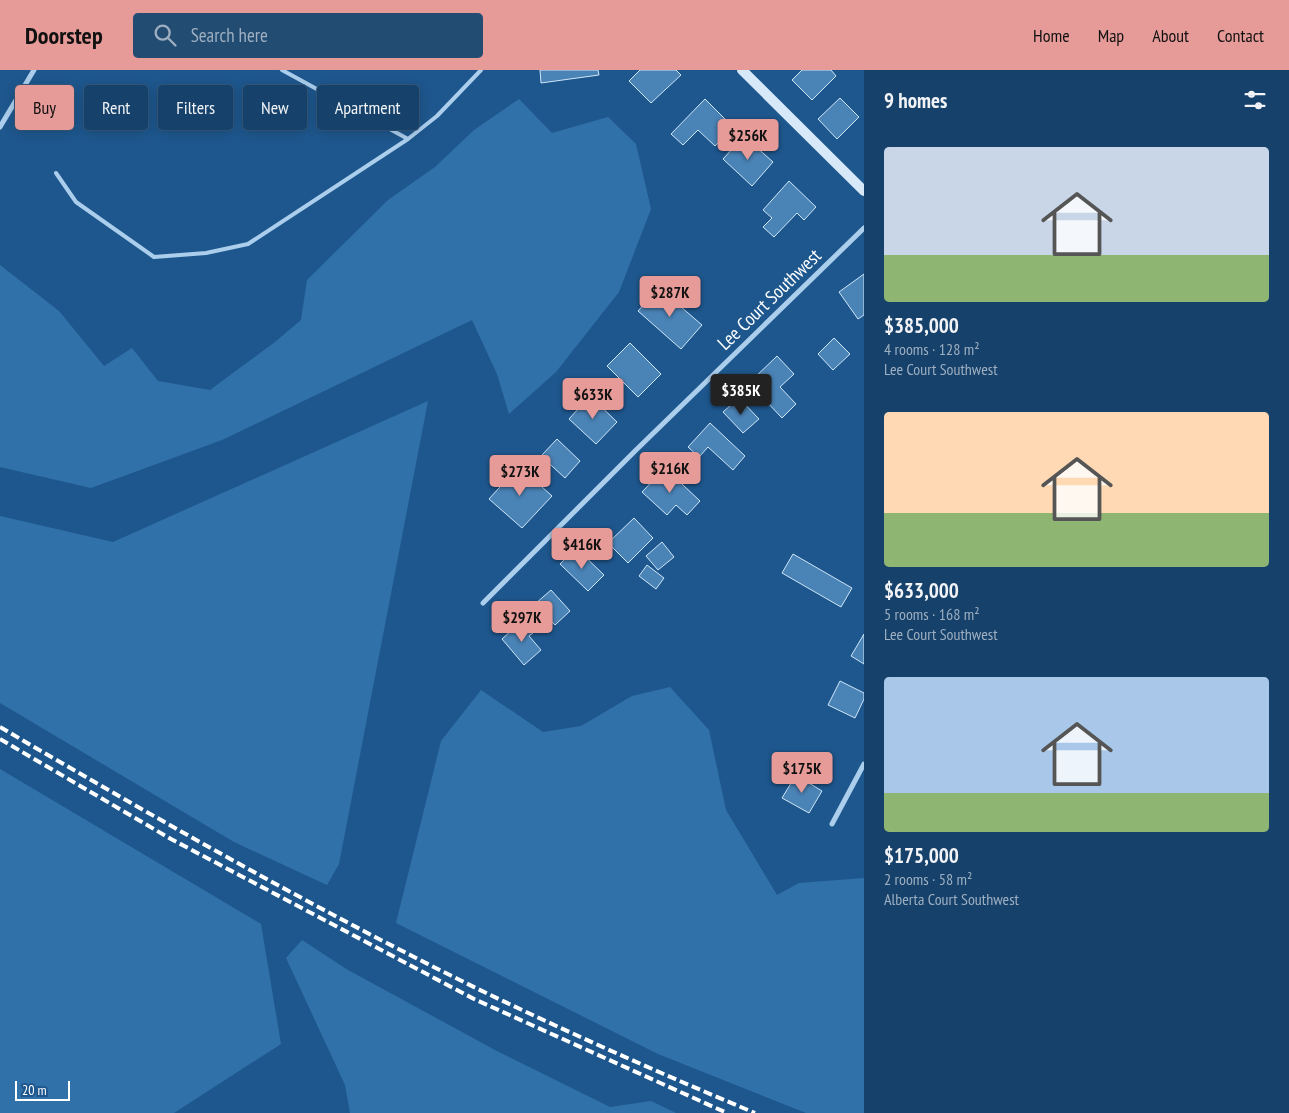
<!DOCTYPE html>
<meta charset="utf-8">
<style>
:root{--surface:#16416a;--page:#234c72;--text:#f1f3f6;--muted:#9eafc1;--line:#355a7e;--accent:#e69b98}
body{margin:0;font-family:"PT Sans Narrow",sans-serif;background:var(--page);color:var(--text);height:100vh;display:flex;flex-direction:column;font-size:19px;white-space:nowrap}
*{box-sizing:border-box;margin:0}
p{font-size:16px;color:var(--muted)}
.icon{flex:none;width:28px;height:28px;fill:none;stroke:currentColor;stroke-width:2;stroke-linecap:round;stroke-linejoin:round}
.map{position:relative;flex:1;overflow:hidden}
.sheet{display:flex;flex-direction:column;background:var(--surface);width:425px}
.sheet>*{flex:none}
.banner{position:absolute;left:15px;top:15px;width:475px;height:45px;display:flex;gap:10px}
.scale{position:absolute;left:15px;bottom:12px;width:55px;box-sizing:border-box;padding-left:5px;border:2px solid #fff;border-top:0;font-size:14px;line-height:18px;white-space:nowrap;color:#fff;-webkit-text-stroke:4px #1e578d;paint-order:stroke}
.price{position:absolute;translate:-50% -42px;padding:0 11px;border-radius:5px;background:var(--accent);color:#111;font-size:16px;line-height:32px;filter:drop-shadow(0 1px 2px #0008)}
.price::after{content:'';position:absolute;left:50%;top:30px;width:15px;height:11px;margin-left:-8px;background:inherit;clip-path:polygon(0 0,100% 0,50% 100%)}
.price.active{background:#222;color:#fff}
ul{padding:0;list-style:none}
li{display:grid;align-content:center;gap:10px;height:265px;padding:0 20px}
li span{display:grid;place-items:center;height:155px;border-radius:5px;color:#555}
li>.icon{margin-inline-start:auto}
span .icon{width:90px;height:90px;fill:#fffc;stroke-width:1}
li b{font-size:21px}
h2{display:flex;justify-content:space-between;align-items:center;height:60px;padding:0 20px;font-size:21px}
.tag{padding:0 18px;border-radius:5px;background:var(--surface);box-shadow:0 2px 12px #0003,0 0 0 1px var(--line);font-size:18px;line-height:45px}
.tag.active{background:var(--accent);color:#111}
header{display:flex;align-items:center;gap:30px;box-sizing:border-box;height:70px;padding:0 25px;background:var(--accent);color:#111}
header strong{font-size:24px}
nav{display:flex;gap:28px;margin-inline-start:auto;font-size:18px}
.search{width:350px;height:45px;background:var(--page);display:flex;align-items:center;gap:12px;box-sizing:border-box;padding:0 18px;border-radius:5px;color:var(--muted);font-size:19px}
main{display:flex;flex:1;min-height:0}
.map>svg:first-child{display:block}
.green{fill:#3171aa}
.building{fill:#4a83b6;stroke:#d0e6f9}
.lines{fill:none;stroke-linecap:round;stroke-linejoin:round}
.lane{stroke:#abceed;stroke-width:4}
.street{stroke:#abceed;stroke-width:5}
.secondary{stroke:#d7e9f9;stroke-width:10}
.rail{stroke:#fff;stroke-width:4;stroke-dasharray:9 4;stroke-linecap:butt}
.labels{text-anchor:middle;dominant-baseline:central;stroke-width:5;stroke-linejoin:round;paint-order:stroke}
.street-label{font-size:19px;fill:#fff;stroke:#1e578d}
</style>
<header>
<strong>Doorstep</strong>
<div class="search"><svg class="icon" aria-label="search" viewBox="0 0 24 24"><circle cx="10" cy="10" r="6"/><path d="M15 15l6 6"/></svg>Search here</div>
<nav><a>Home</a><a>Map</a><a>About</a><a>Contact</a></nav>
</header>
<main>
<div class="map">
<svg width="864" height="1043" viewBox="0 0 864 1043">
<rect width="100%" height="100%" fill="#1e578d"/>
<path class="green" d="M519,29L552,63L608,47L636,74L651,139L619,222L556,302L509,344L497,304L472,250L222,370L91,418L0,397V195L59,241L104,296L132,278L158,311L210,320L275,272L301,250L307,210L388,130L435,97L474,60Z
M428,331L339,794L327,815L234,772L0,633V446L113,472Z
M670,617L709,660L726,740L777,825L799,813L864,808V1043H806L658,984L396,853L441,671L481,620L543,662L581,656L632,626Z
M0,699L261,854L281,974L174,1043H0Z
M302,870L348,900L495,980L610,1037L651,1031L676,1043H350L345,1015L286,888Z"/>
<path class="building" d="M540,0H598L599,5L541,13Z
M640,0H676L681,5L651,33L629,11Z
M802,0H831L836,6L812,30L792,10Z
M840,28L859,47L837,69L818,49Z
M705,29L733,57L715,76L698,60L683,75L671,64Z
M744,66L773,92L752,116L723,89Z
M789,111L816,137L804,150L797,143L774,167L763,157L772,148L763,140Z
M864,204V245L858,249L839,222Z
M659,218L702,255L681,279L638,241Z
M834,268L850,284L833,300L818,284Z
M630,273L661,304L638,327L607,296Z
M777,286L794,304L780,317L796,334L782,348L749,313Z
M590,326L617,352L596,374L569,349Z
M739,328L759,349L743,363L723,342Z
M710,353L745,386L733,400L708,377L699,387L688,377Z
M557,369L580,391L565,408L541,386Z
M519,396L552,426L522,458L489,429Z
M665,398L700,431L687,445L676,435L667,445L642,422Z
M634,448L653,468L628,493L608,473Z
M662,472L674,487L658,500L646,486Z
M576,478L604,505L588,521L560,494Z
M793,484L852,518L841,537L782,503Z
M647,495L664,508L656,519L639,506Z
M551,520L570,541L555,555L535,534Z
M522,551L533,563L529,566L541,580L524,595L502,569Z
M864,564V594L851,586Z
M840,611L864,623V629L855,648L828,635Z
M796,705L822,721L809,743L782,728Z"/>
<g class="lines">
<path class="lane" d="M282,0L408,69
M56,103L76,132L154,187L206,183L248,174L408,69L437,46L481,0"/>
<path class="street" d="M0,57L34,0
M483,533L635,381L864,158
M832,754L864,694"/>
<path class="secondary" d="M742,0L864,121"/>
<path class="rail" d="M0,657C157,749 315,839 478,919C569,963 662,1004 755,1043
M0,669L171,769L474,929L727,1043"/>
</g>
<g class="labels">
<g class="street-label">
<text transform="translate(769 229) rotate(-44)">Lee Court Southwest</text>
</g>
</g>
</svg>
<div class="scale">20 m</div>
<b class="price" style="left:748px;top:91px">$256K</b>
<b class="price" style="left:670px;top:248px">$287K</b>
<b class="price active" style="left:741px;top:346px">$385K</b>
<b class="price" style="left:593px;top:350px">$633K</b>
<b class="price" style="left:670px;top:424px">$216K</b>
<b class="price" style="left:520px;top:427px">$273K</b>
<b class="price" style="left:582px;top:500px">$416K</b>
<b class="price" style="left:522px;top:573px">$297K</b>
<b class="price" style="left:802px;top:724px">$175K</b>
<div class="banner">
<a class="tag active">Buy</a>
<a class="tag">Rent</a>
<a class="tag">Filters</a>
<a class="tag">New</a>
<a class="tag">Apartment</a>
</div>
</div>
<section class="sheet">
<h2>9 homes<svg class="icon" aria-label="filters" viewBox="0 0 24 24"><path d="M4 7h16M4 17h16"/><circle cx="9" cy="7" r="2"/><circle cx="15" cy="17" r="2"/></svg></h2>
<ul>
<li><span style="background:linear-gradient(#c9d6e8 70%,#8fb573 0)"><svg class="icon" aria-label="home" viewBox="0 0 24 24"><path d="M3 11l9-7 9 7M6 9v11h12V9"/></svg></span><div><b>$385,000</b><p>4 rooms · 128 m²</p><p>Lee Court Southwest</p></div></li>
<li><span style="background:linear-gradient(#ffd9b3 65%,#8fb573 0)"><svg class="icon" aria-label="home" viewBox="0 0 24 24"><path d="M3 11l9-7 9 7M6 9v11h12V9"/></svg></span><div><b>$633,000</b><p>5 rooms · 168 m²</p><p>Lee Court Southwest</p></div></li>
<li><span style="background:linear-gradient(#a9c7e8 75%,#8fb573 0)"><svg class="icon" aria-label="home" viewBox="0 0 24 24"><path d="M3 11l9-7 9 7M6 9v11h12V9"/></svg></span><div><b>$175,000</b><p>2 rooms · 58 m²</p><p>Alberta Court Southwest</p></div></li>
</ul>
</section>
</main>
